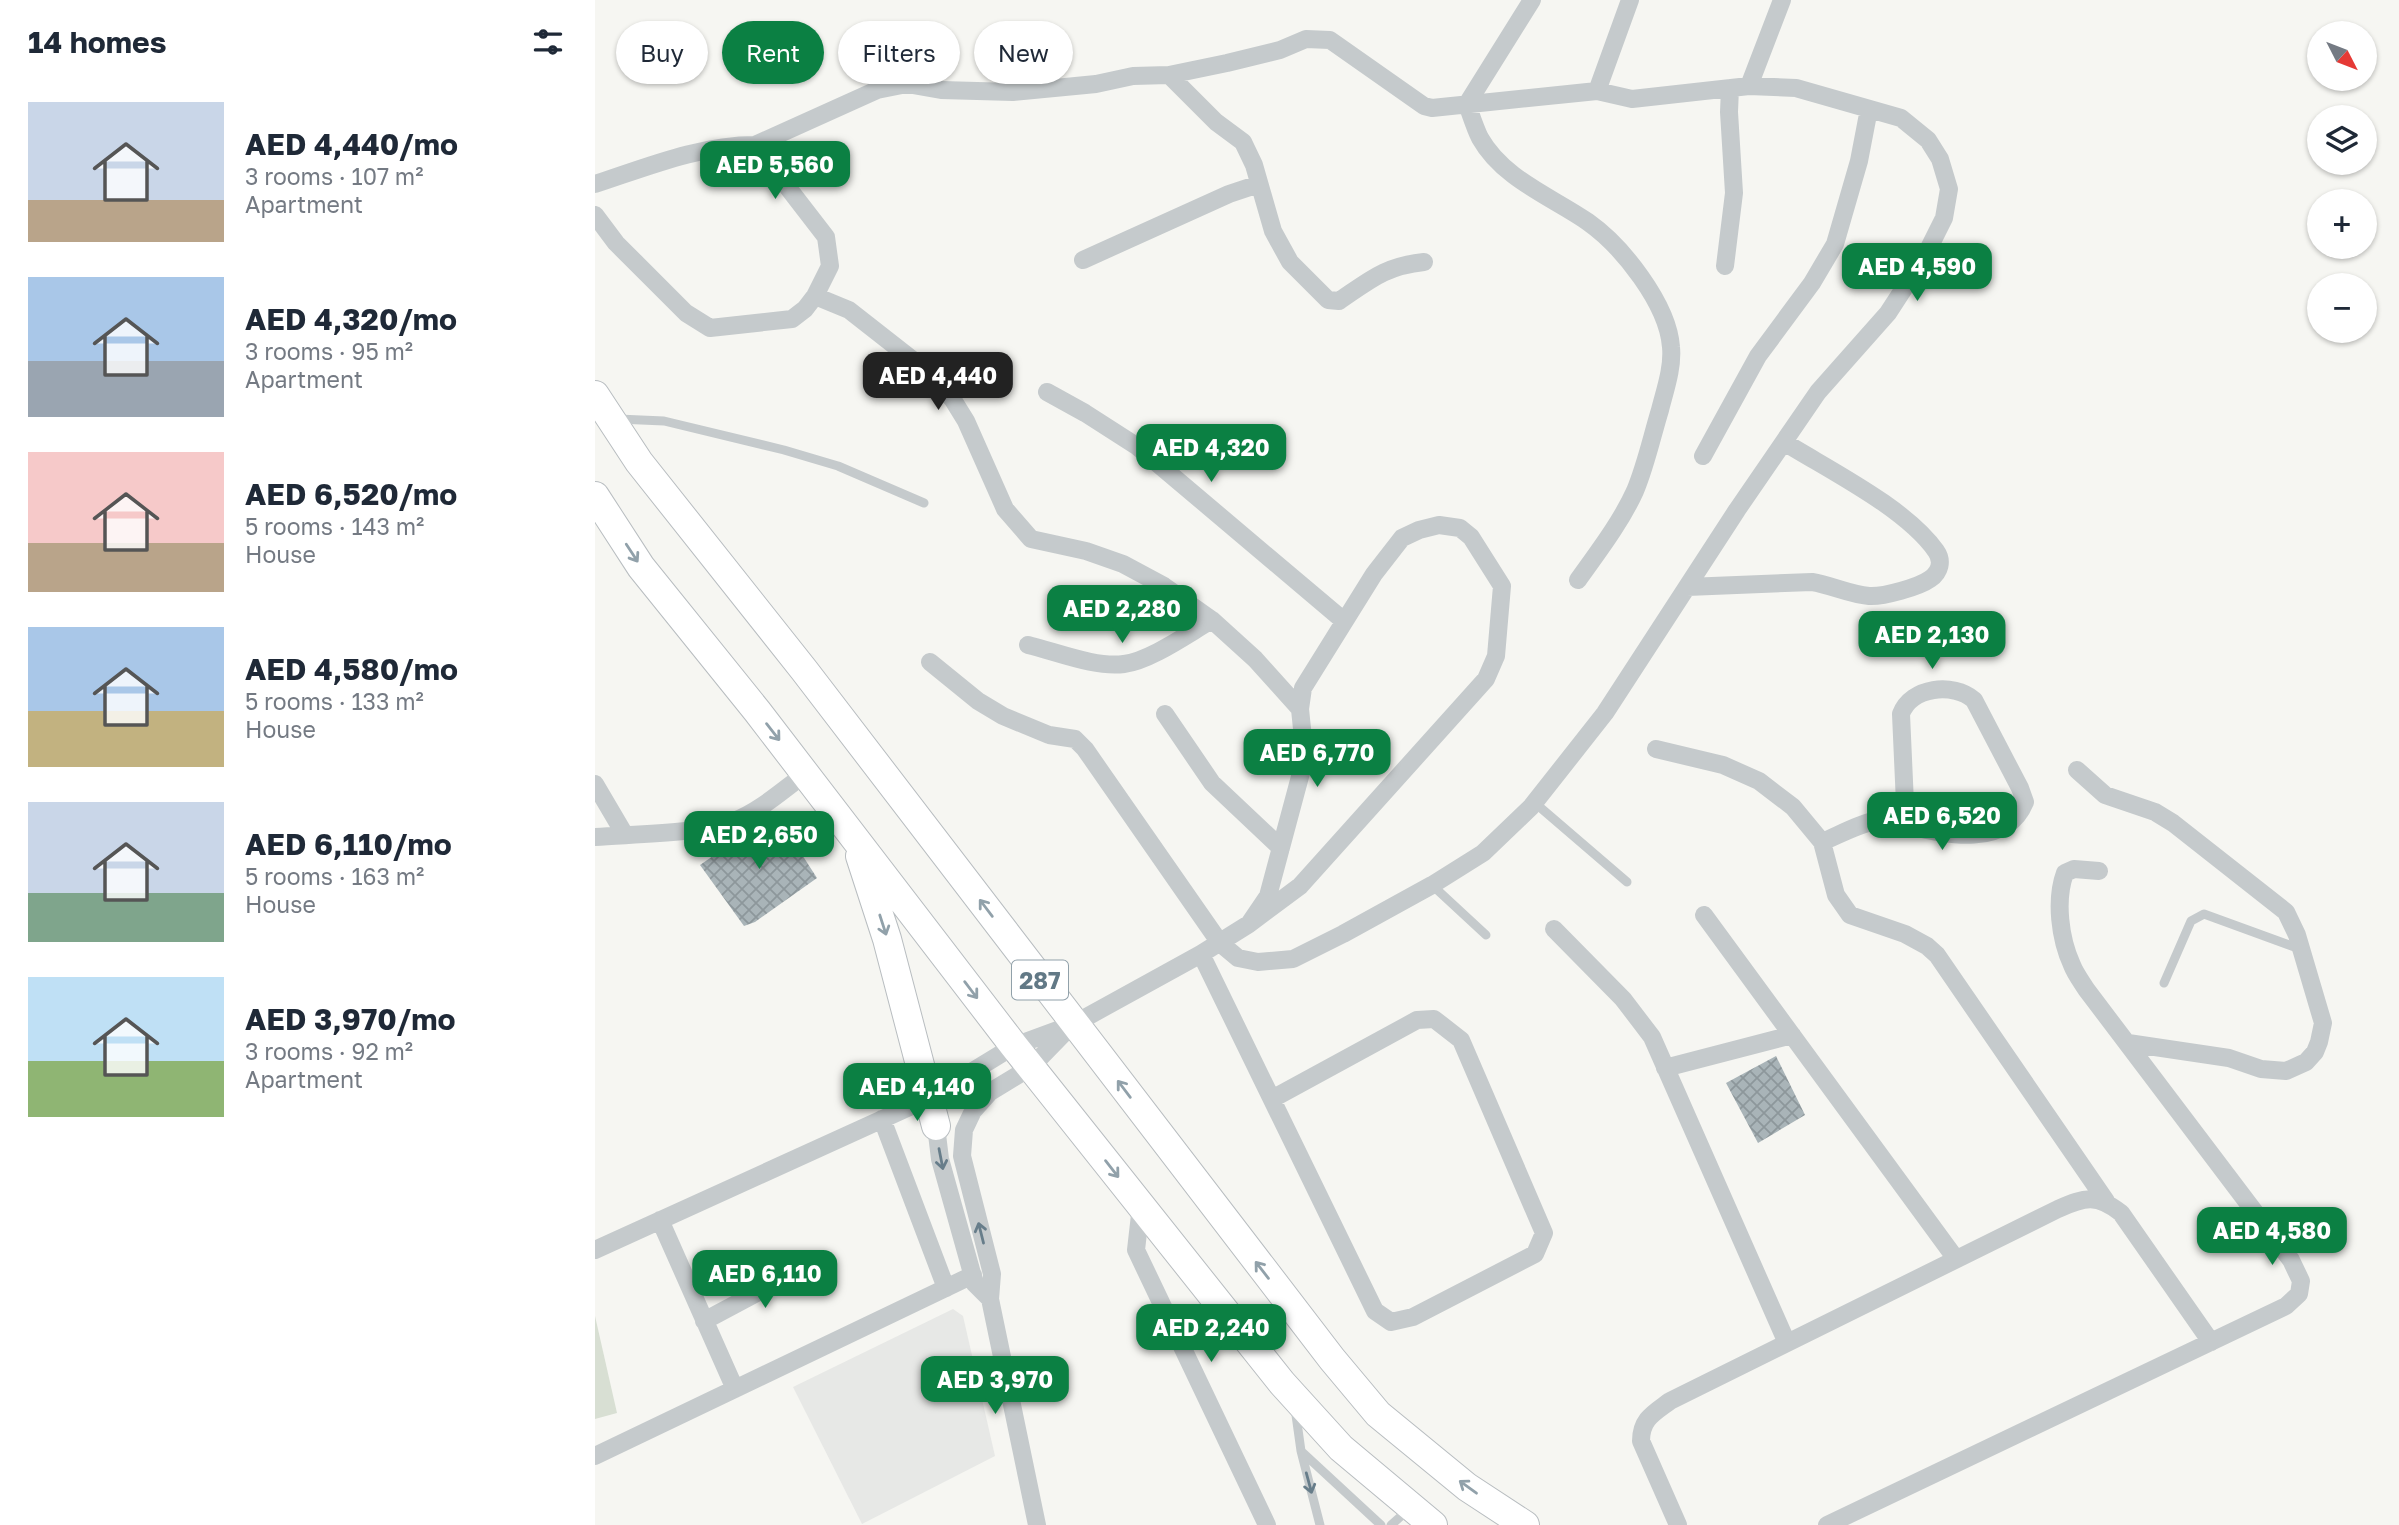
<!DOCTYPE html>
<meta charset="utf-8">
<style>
:root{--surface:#fff;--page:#f6f6f7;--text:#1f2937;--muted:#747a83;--accent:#0b8043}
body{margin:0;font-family:"Golos Text",sans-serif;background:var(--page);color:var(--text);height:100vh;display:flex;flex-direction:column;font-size:26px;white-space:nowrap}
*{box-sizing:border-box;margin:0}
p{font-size:23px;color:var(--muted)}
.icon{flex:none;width:38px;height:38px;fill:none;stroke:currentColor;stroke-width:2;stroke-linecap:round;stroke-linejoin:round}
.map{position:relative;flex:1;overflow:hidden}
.sheet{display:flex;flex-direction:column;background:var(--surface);width:595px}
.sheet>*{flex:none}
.banner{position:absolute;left:21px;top:21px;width:665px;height:63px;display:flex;gap:14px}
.needle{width:46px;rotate:132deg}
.buttons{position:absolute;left:1712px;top:21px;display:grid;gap:14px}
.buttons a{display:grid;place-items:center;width:70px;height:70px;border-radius:50%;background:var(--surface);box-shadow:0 2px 5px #0004;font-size:35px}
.price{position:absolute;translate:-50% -60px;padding:0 16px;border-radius:14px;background:var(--accent);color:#fff;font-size:23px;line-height:46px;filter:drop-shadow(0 2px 4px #0008)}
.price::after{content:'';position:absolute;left:50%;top:42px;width:21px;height:16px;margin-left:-10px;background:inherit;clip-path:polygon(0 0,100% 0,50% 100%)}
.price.on{background:#222;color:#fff}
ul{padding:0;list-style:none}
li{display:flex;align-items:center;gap:21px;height:175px;padding:0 28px}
li span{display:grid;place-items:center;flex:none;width:196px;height:140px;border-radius:0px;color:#555}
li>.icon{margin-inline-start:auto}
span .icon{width:84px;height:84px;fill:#fffc;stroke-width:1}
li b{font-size:30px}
h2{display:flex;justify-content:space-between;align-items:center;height:84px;padding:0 28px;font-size:30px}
.tag{padding:0 24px;border-radius:32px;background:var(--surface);box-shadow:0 2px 5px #0004;font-size:24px;line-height:63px}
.tag.on{background:var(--accent);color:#fff}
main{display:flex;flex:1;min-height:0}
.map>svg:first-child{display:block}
.built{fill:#e7e8e6}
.grass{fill:#d8dfd3}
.building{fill:url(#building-cross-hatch)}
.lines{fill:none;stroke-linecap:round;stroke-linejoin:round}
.primary-casing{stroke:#b8bdc0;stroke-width:30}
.service{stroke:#c5cacc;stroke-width:9}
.minor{stroke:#c5cacc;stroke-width:18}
.primary{stroke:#fff;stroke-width:28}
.oneway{stroke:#91a1aa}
.oneway2{stroke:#677d8a}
.labels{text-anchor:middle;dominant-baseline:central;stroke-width:7;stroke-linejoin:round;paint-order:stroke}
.shield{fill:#fff;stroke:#91a1aa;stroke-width:2}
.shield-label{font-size:23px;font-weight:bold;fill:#627986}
</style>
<main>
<section class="sheet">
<h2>14 homes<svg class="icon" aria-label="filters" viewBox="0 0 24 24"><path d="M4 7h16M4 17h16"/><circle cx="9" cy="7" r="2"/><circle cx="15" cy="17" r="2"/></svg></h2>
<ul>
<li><span style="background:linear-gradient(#c9d6e8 70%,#b9a48a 0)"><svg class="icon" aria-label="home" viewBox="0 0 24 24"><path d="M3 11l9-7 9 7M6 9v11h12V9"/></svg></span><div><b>AED 4,440/mo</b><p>3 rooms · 107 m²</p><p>Apartment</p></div></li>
<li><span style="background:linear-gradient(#a9c7e8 60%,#9aa5b1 0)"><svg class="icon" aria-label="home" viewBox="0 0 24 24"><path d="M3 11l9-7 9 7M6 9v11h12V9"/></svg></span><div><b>AED 4,320/mo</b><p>3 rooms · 95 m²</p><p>Apartment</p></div></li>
<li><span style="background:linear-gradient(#f6c9c9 65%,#b9a48a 0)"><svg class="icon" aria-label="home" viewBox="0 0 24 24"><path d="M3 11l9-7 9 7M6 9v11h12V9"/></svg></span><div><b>AED 6,520/mo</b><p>5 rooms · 143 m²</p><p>House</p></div></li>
<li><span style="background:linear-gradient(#a9c7e8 60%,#c2b280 0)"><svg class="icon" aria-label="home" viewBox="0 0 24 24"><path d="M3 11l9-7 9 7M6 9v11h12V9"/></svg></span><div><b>AED 4,580/mo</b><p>5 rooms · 133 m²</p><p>House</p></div></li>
<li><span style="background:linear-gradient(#c9d6e8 65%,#7fa58c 0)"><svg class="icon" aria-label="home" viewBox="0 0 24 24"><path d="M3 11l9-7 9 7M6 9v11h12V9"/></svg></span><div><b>AED 6,110/mo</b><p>5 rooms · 163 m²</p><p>House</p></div></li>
<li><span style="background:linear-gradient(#bfe0f5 60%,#8fb573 0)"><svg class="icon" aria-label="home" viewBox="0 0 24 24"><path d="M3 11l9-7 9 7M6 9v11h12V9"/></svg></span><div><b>AED 3,970/mo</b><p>3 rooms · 92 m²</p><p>Apartment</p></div></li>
</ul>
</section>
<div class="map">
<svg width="1804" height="1525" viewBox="0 0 1804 1525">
<defs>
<pattern id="building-cross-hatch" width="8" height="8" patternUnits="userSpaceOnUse" patternTransform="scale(1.75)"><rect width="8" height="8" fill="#a9b4b8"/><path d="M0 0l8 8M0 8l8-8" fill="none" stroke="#8d979b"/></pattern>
</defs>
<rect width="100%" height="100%" fill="#f6f6f2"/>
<path class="built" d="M358,1309L368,1316L400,1456L267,1524L198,1387Z"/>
<path class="grass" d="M0,1316L22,1413L0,1419Z"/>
<path class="building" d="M174,817L184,819L222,878L160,922L149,926L105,865Z
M1181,1056L1210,1115L1163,1143L1131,1083Z"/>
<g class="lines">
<g class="primary-casing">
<path id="primary" d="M0,395L44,462L209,670L737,1359L783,1414L872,1487L930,1525
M0,496L46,567L162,711L419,1046L687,1383L746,1448L838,1525
M265,856L292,939L341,1126"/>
</g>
<path class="service" d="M23,419L69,421L189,450L243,466L329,503
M940,803L1032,882
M837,885L891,935
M1569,983L1596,921L1609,914L1705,949
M700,1408L706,1451L725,1525
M707,1452L786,1525
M796,1525L813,1510"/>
<path class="minor" d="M937,0L872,104C876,115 880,128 885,138C908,179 957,197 993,222C1027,246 1073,304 1076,347C1078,368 1070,390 1065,410C1057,436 1051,465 1040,491C1026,522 1003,552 983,580
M574,75L621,122L648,142L659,165L678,231L695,262L733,300L744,301C775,280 790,266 829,262
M1154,86L1187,0
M1002,91L1035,0
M160,145L282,90L312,84L346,90L418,92L501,84L538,76L574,75L632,63L685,50L711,39L735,40L829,106L837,108L1002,91L1037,99L1154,86L1201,88L1306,118L1333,140L1345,159L1354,189L1349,218L1330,256L1293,313L1223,392L1142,510L1010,713L936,807L888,853L837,885L748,934L698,959L663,962L643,958L625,943L490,749L480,739L454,735L408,716L383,701L335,662
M0,184C52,167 105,145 160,145L231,237L235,266L220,296L210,309L197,319L115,328L91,313L21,243L0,215
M488,260L634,194L664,184
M1130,266L1139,193L1134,112L1135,88
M220,296L254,310L337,375L358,400L371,421L410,509L436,539L491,551L528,564L569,586L617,620L660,659L705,709
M452,392L490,413L543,447L749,621
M1108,456L1163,356L1217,283L1240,244L1264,161L1274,109
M1092,587L1217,582C1236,585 1254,594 1274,596C1288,597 1324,587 1335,579C1345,572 1348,561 1341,551C1311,508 1234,470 1189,442
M433,645C462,652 501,668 529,664C555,661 594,633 617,620
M570,714L617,783L686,848
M1061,749L1128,765L1164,781L1198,807L1227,842L1241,895L1255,915L1310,934L1332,946L1342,955L1511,1201
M1482,770L1510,795L1560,812L1578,823L1691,912L1702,935L1728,1023L1724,1042L1720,1052L1711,1062L1691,1071L1666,1069L1634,1058L1533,1043
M0,784L30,835
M0,837C39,834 104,834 139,821C165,811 188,790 210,774
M1227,842C1246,834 1267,822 1288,819C1296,818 1306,824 1314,826C1352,835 1411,848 1430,802L1425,788L1379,700C1358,682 1316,687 1306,714L1311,826
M1109,915L1361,1259
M959,929L1028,999L1057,1037L1192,1343
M606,954L780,1311L796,1322L818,1317L940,1254L949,1233L866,1040L839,1019L822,1020L677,1099
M1070,1068L1197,1035
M287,1119L351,1288
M546,1206L541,1250L672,1525
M65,1220L140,1389
M0,1250L334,1098
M395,1299L380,1284L345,1159L341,1126L343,1106L357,1087L378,1071L419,1046L479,1024L606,954L654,924L673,896L710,758L705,709L708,688L779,574L807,538L824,530L844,525L865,528L876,537L907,586L901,656L891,679L705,886L654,924
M109,1321L212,1266
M0,1456L378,1275
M442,1525L395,1299L397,1274L367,1156L369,1130L378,1111L395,1092L436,1067L474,1028
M1083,1525L1046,1441C1046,1419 1059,1413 1075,1401L1463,1209C1490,1197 1502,1194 1526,1213L1616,1342
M1232,1525L1691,1306L1704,1294L1706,1281L1696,1260L1491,989C1486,981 1480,973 1477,965C1465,939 1460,900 1470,873L1479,869L1504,871"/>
<use href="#primary" class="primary"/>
</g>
<defs><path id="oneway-shaft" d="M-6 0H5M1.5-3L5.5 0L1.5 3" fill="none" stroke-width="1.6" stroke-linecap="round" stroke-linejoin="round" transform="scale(1.75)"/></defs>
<g class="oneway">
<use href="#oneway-shaft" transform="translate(37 553) rotate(57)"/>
<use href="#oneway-shaft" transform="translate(178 732) rotate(52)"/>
<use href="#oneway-shaft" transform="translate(391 908) rotate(-127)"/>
<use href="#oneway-shaft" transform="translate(288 925) rotate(72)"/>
<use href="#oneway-shaft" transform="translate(376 990) rotate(53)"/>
<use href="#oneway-shaft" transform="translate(529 1089) rotate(-127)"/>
<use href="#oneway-shaft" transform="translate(517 1169) rotate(52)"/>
<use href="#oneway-shaft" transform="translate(667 1270) rotate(-128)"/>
<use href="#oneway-shaft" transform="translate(873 1487) rotate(-144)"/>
</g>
<g class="oneway2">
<use href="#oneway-shaft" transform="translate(346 1159) rotate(79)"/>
<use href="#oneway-shaft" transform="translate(386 1233) rotate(-104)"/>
<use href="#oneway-shaft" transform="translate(714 1483) rotate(75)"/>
</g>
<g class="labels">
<rect class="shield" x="417" y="960.5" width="56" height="39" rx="5"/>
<g class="shield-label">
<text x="445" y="980">287</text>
</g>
</g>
</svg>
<div class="buttons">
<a><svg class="needle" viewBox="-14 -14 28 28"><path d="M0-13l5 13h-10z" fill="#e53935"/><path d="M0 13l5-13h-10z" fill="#747a83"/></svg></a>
<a><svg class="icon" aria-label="layers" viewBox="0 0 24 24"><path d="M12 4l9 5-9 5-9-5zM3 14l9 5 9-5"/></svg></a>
<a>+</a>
<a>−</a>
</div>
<b class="price" style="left:180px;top:201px">AED 5,560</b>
<b class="price" style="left:1322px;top:303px">AED 4,590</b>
<b class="price on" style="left:343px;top:412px">AED 4,440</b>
<b class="price" style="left:616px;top:484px">AED 4,320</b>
<b class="price" style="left:527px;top:645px">AED 2,280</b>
<b class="price" style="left:1337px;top:671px">AED 2,130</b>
<b class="price" style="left:722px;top:789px">AED 6,770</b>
<b class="price" style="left:1347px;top:852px">AED 6,520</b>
<b class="price" style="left:164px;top:871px">AED 2,650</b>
<b class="price" style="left:322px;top:1123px">AED 4,140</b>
<b class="price" style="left:1677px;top:1267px">AED 4,580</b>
<b class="price" style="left:170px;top:1310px">AED 6,110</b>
<b class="price" style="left:616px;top:1364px">AED 2,240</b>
<b class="price" style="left:400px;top:1416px">AED 3,970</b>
<div class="banner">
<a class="tag">Buy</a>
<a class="tag on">Rent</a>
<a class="tag">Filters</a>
<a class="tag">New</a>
</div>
</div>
</main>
